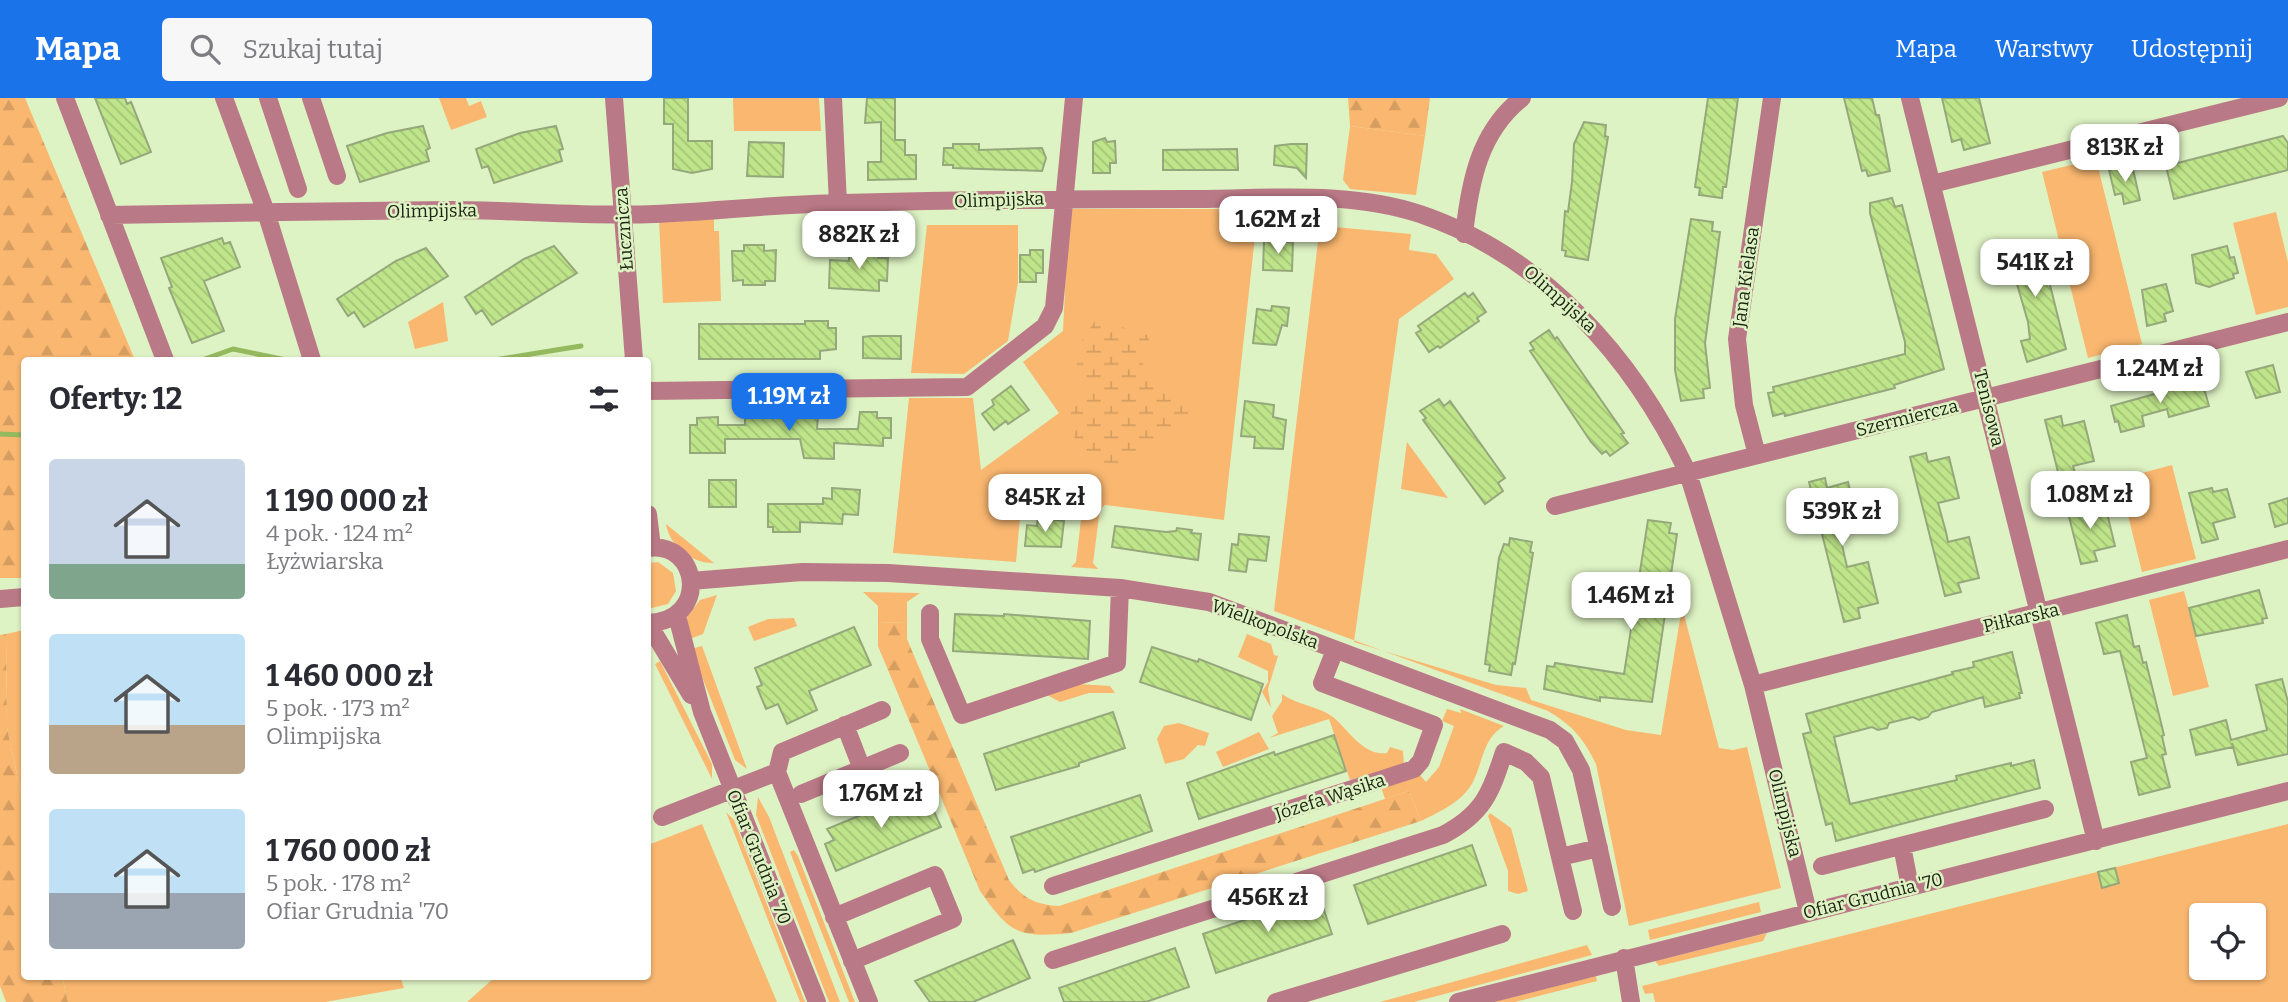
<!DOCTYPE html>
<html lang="pl">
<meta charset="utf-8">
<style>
:root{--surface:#fff;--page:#f7f7f7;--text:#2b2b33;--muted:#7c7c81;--accent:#1a73e8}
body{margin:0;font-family:Bitter,serif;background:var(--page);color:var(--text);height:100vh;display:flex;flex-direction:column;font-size:26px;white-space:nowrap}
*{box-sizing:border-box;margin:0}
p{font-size:23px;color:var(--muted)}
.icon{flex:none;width:38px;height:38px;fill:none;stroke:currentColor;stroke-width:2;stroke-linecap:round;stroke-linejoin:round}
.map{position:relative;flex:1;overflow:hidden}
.sheet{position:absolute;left:21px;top:259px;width:630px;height:623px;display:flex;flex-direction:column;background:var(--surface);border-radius:7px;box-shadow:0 2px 5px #0004}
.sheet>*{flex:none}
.tools{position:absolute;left:2189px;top:805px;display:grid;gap:14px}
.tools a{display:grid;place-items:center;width:77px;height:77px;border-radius:7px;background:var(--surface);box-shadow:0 2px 5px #0004;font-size:35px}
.price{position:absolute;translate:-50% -60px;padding:0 16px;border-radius:14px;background:#fff;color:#222;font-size:23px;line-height:46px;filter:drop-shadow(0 2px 4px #0008)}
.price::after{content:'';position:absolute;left:50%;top:42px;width:21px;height:16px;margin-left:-10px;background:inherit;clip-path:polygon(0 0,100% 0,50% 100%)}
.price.selected{background:var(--accent);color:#fff}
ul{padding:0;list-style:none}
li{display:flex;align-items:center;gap:21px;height:175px;padding:0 28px}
li span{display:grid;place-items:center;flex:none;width:196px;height:140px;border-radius:7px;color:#555}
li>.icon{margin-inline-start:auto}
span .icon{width:84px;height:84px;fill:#fffc;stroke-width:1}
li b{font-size:30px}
h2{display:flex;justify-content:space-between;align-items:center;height:84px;padding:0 28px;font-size:30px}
header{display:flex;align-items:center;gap:42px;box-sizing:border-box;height:98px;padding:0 35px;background:var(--accent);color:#fff}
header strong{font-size:33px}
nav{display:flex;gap:38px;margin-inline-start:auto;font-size:24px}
.search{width:490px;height:63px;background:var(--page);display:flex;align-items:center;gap:18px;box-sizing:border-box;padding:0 24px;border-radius:7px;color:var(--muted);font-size:26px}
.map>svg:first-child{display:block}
.green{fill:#f9b770;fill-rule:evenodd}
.forest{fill:url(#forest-firs)}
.wetland{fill:url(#wetland-marsh)}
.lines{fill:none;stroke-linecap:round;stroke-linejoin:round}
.stream{stroke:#95b95f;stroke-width:5}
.building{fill:url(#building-back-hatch);stroke:#95a87c;stroke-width:2}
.minor{stroke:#ba7986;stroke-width:18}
.labels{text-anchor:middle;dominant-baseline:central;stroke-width:5;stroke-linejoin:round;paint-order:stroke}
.street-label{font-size:18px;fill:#1d2413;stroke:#def3c4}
</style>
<header>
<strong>Mapa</strong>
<div class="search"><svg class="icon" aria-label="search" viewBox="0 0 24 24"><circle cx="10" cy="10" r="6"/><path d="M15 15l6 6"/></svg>Szukaj tutaj</div>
<nav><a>Mapa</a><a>Warstwy</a><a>Udostępnij</a></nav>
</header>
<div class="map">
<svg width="2288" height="904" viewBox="0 0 2288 904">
<defs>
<pattern id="forest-firs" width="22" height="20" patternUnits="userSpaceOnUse" patternTransform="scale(1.75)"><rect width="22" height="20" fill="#f9b770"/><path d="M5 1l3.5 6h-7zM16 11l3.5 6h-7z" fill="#d59d60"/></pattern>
<pattern id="wetland-marsh" width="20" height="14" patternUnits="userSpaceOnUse" patternTransform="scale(1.75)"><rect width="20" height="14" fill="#f9b770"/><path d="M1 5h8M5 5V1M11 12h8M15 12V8" fill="none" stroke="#d59d60"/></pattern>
<pattern id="building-back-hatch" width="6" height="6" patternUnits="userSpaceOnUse" patternTransform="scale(1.75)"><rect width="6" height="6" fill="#bfe58a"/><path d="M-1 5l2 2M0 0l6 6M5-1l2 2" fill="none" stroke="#a4c476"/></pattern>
</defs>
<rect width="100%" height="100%" fill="#def3c4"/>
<path class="green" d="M439,0H466L469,8L481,3L487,19L451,32Z
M733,0H819L821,33H734Z
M1350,28L1425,38L1416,97L1350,91L1343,82Z
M2096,61L2142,246L2088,260L2042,74Z
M1069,111H1258L1224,422L1105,407L1100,411L1093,465L1098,471L1071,469L1076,464L1083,405L1022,397L1016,464L893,455L909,300H973L981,372L1059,315L1023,264L1063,233Z
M2276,114L2288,164V209L2256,217L2233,125Z
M714,121V133H719L721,203L663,205L659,122Z
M927,127H1018V184L1008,243L964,276L911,275Z
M1313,127L1411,136L1409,152L1436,156L1454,181L1399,221L1354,544L1496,587L1526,590L1531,602L1626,632L1661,637L1682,509L1719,650L1733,652L1747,649L1781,790L1629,828L1596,666C1584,641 1572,627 1548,613L1274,513L1319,135Z
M443,204L448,243L415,251L408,224Z
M1407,343V344L1448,400L1401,391Z
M2172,367L2196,461L2142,474L2119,381Z
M666,426L714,465C693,466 669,448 666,426Z
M658,464L673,475L676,493L668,506L648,511V465Z
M2184,493L2209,589L2173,598L2149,502Z
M863,494L920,495L907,504V524L878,525V508Z
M717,497L703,536L687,542V519L700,502Z
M794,520L797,528L754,543L748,529L768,521Z
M24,532V709L7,630L6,536Z
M1247,536L1271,546L1274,557L1278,558L1268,591L1271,610L1262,594L1268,584V573L1238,559Z
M702,548L747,671L735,662L691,551Z
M660,563L712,666V681L655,566Z
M1078,586L1110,588L1115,595H1089L1060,604L1047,597Z
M1282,596C1297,607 1318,608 1333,619C1348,631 1364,659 1387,655L1390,649L1403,653L1404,667L1350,682L1329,621L1269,640L1278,635L1272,618L1282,603Z
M1447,611L1461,615L1460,611L1504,628C1483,640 1483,664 1473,684C1462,704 1441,713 1421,723L1409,693L1385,701L1381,689L1418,675L1426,684L1439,669L1454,628L1442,623Z
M1179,625L1209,635L1205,648L1198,647L1184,661L1165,666L1157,641L1164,628Z
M1259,634L1269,651L1223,669L1216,654Z
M758,699L769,719L840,904H829L756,717Z
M726,714L734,722L805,904H800Z
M1490,715L1511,730L1528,793L1518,796L1508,793V773L1488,718Z
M702,726L777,904H467L495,879L648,878V747Z
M2288,726V904H1655L1653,895L1645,896L1642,888ZM2202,817H2254V870H2202Z
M794,752L798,758L855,904H849L790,754Z
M1759,804L1761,814L1650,842L1648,832Z
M1767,835L1763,843L1659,868L1655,863Z
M1587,847L1592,857L1414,904H1380Z
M400,878L404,890L325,904H68L62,879Z
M1596,878L1597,883L1515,904H1493Z"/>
<path class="forest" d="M0,0H25L135,262H24V480H0Z
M1348,0H1430L1425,38L1350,28Z
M907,524V541L1009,782C1024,801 1035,806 1059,808L1409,693L1421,723L1071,835C1019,840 1010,836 980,793L878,548V525Z
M6,536L7,630L24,709V878L62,879L68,904H6L0,888V537Z"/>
<path class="wetland" d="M1096,221L1150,238C1148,246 1143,256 1143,264C1142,290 1173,301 1193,308L1192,316L1124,367L1095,364L1070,334L1071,315L1084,295L1083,279L1077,268L1078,248Z"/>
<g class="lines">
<path class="stream" d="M202,262L233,251L286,262
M494,262L581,248
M0,336L24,337"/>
</g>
<path class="building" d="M95,0H125L127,6L131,4L151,54L121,66Z
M664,0H688V43H712V71L692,75L673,71V26H664Z
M867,0H895V42H905V57H916V81L868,82V64H881V24L865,25Z
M1708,0H1738L1726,89H1723L1722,100L1699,97L1700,90L1695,89Z
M1844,0H1872L1876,17H1879L1890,73L1868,78L1866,72L1862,73Z
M1942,0H1979L1990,45L1964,52L1961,41L1952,44Z
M1584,24L1606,27L1605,38L1608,39L1588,162L1565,158L1566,153L1562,152L1565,113L1568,114L1572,84L1574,46Z
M423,28L430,50L426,52L429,63L360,84L347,48L387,35Z
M556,28L563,51L559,52L562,63L494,85L488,68L482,70L476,51L520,35Z
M2283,38L2288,45V72L2174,101L2166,68Z
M1105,40L1107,44L1115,43L1116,65H1110V75H1093V44Z
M749,44L784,45L783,79L747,78Z
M953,46H979V52L1042,50L1046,60L1042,73L953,70V67H943L944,50H953Z
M1291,46H1307L1306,80L1297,70L1274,67L1275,48Z
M1237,51L1238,72H1163V52Z
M2132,67L2140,102L2124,106L2122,95L2115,97L2109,72Z
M1892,100L1895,109L1902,107L1944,271L1894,287L1895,290L1785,318L1784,315L1773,318L1768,295L1774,294L1773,289L1905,256V244L1870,115V105Z
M1691,121L1713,124L1712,133L1720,134L1705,245L1710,290L1703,291L1704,300L1681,303L1675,272V221Z
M222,140L224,146L230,144L240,169L204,183L224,233L192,245L169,190L172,189L161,160Z
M1264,143L1293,144L1292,173L1263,172Z
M2039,143L2066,251L2027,264L2021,243L2030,241L2028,224L2012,169L2003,171L1998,150Z
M744,147H764V153L776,152L775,183H765V187H743V182L733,183L732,153H744Z
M554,148L577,175L492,227L482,212L476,216L465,199L524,161Z
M2227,148L2230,160L2234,159L2238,175L2233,176L2234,180L2209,189L2196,185L2192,157Z
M426,150L448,178L364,229L354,214L348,218L337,201L396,163Z
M849,151L879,152L878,160H888L887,183L879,182V193L829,190L830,162L849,163Z
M1030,152H1043V175H1036V184H1020V157H1030Z
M2166,186L2173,213L2164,216L2166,223L2147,228L2142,192Z
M1465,195L1468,199L1473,195L1486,214L1477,220L1479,223L1440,250L1438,248L1429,254L1416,235L1421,232L1418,228Z
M1272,208L1289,210L1287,228L1282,227L1276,247L1253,245L1257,211L1271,213Z
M805,223H828V230H836V251L820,253V261H699V226H805Z
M1549,232L1555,241L1557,239L1624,335L1621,336L1628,345L1610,358L1606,353L1602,356L1591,344L1530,253L1534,251L1530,245Z
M871,238H901V261L863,260V239Z
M2273,267L2280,294L2256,300L2246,274Z
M2202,283L2209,308L2169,319L2167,311L2142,318L2144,328L2121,334L2118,323L2115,324L2111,308Z
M1011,288L1029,312L1008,326L1006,323L994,332L982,316L994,307L992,302Z
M1439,301L1444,308L1450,303L1505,380L1498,385L1503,393L1485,406L1423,322L1426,320L1420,313Z
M1245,303L1274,307L1273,319L1286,322L1283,351L1254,350L1255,339L1241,338Z
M860,314H877V320H891V340H883V348L834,345V361L804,360L800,341H725V355H690V327H697V320L718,319V327H745V317H818L817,331H858Z
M2061,318L2063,328L2084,323L2094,363L2073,368L2076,378L2060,382L2045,322Z
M1926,355L1928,364L1949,359L1959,400L1938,405L1946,434L1948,444L1969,439L1979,480L1958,485L1961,494L1945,498L1910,359Z
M1825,380L1827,390L1848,384L1858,425L1838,430L1845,460L1847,469L1868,464L1878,505L1858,510L1860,520L1844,524L1809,384Z
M709,382H736V409H709Z
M832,390L860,392L858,417L843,416L842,426L800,424V434H773V429H768V406H823V400L832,401Z
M2212,390L2213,394L2227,391L2235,419L2213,425L2218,441L2202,445L2189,395Z
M2288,400V425L2275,429L2269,406Z
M2082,403L2084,413L2105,407L2115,448L2094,453L2097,463L2081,466L2066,407Z
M1038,420L1064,423L1061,449L1025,448L1027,427L1037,428Z
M1648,422L1671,425L1669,435L1677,436L1652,604L1600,599V603L1544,591L1547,568L1554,569L1555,565L1624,576Z
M1115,428L1166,434L1176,433L1177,430L1192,432L1191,435L1201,436L1198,462L1112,449Z
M1239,436L1269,439L1266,463L1248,461L1246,474L1229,472L1232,446L1238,447Z
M1510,440L1532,444L1530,454L1533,455L1515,566L1513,565L1511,577L1489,573L1490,567L1485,566L1499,460L1504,446L1509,447Z
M2259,492L2267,520L2262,521L2263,525L2196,538L2189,510Z
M955,516L1004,518V516L1090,523L1088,561L953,553Z
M2127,517L2134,549L2139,548L2143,565L2146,564L2164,637L2162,638L2166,656L2162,657L2170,689L2139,697L2131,664L2147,660L2120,553L2104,556L2096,525Z
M854,529L871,567L809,593L817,612L787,626L778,606L766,611L757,589L762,587L755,570Z
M1152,549L1198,564L1199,561L1263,586L1251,622L1140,584Z
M2012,554L2022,595H2019L2020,600L1985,609L1983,599L1932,614L1928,619L1919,622L1913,619L1889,625L1887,630L1878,632L1872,629L1834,639L1850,706L1957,682L1956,678L2011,665V668L2034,662L2040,690L1836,743L1832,725L1826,727L1803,636L1811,634L1806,616L1953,576L1952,574L1974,569L1973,564Z
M2282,581L2288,604V656L2238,667L2232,645L2233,649L2196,657L2190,632L2226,622L2231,642L2267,632L2256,587Z
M1113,614L1125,650L1079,665V668L996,692L984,656Z
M1334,637L1346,673L1199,721L1187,685L1274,654L1275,657Z
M924,691L941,729L836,773L825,746L834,742L827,731Z
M1140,697L1152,733L1035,774L1034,771L1023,775L1011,739Z
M1472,747L1486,787L1368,826L1354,787Z
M2115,770L2119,785L2102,790L2098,774Z
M1319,797L1332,836L1216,875L1203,836Z
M1013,842L1030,880L973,904H930L915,883Z
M1175,850L1189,889L1146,904H1064L1059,890Z"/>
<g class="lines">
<path class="minor" d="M65,0L165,262
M224,0L266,114L312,262
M268,0L298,91
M311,0L337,78
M614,0L634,262
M833,0L838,105
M1910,0L2096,743
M1932,86L2279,0
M109,117C223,115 336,113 450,112C518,112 587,119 655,116C717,113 779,106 842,105C958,102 1075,101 1191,101C1266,101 1348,92 1420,116C1544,158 1633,259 1688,375L1753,587L1808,814
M1464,136C1470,84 1479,34 1522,0
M648,293L967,289L1045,228L1054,210L1074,0
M1757,357L1744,307L1737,241L1772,0
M1555,408L2288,224
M648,416L652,449
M648,450C699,442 711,523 648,525
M691,483L802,474L888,475L1120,490L1209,504L1550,632L1565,643L1581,672L1612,809
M0,501L24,499
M930,515V541L962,617L1117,565L1120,490
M677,518L702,614L817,904
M648,525L691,597
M1753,587L2288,451
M845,627L862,671
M777,674L782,654L882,612
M801,696L900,655
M662,719L777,674L869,904
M1902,748L1910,789
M1560,759L1573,813
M1822,768L2045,711
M1053,788L1414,671L1421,663L1434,627L1322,585L1335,552
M834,819L935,777L953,821L852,863
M1624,860L1631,904
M1053,862L1443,737C1483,716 1491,695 1504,654L1526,664L1541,679L1560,759L1599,750
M1276,904L1502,836
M1458,904L2288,693"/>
</g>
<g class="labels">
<g class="street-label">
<text transform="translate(999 102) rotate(-2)">Olimpijska</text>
<text transform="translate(432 113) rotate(-1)">Olimpijska</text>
<text transform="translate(624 131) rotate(-94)">Łucznicza</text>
<text transform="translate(1746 179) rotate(-82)">Jana Kielasa</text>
<text transform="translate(1560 201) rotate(42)">Olimpijska</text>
<text transform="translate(1989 310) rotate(76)">Tenisowa</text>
<text transform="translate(1907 320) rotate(-14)">Szermiercza</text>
<text transform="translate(2021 520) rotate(-13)">Piłkarska</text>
<text transform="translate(1265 526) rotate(20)">Wielkopolska</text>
<text transform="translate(1330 699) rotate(-18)">Józefa Wąsika</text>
<text transform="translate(1785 715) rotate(76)">Olimpijska</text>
<text transform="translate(759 759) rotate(68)">Ofiar Grudnia '70</text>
<text transform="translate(1873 798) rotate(-14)">Ofiar Grudnia '70</text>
</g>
</g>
</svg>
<div class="tools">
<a><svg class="icon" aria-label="locate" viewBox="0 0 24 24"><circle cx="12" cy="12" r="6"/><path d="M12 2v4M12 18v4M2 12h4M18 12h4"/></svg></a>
</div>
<b class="price" style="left:2125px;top:86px">813K zł</b>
<b class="price" style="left:1278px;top:158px">1.62M zł</b>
<b class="price" style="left:859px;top:173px">882K zł</b>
<b class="price" style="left:2035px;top:201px">541K zł</b>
<b class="price" style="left:2160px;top:307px">1.24M zł</b>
<b class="price selected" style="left:789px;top:335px">1.19M zł</b>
<b class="price" style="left:2090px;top:433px">1.08M zł</b>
<b class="price" style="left:1045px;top:436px">845K zł</b>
<b class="price" style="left:1842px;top:450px">539K zł</b>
<b class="price" style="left:1631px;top:534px">1.46M zł</b>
<b class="price" style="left:881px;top:732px">1.76M zł</b>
<b class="price" style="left:1268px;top:836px">456K zł</b>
<section class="sheet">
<h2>Oferty: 12<svg class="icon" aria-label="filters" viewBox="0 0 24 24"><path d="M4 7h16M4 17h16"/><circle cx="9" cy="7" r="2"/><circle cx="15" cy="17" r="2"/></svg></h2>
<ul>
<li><span style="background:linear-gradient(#c9d6e8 75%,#7fa58c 0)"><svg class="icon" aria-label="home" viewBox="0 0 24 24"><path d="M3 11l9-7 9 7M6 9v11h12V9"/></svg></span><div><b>1 190 000 zł</b><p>4 pok. · 124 m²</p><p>Łyżwiarska</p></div></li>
<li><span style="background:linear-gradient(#bfe0f5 65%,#b9a48a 0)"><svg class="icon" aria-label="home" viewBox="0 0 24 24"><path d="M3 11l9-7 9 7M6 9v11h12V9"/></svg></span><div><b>1 460 000 zł</b><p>5 pok. · 173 m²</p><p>Olimpijska</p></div></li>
<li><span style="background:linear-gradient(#bfe0f5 60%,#9aa5b1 0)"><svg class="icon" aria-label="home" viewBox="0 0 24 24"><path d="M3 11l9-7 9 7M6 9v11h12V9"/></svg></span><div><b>1 760 000 zł</b><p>5 pok. · 178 m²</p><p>Ofiar Grudnia '70</p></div></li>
</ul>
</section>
</div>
